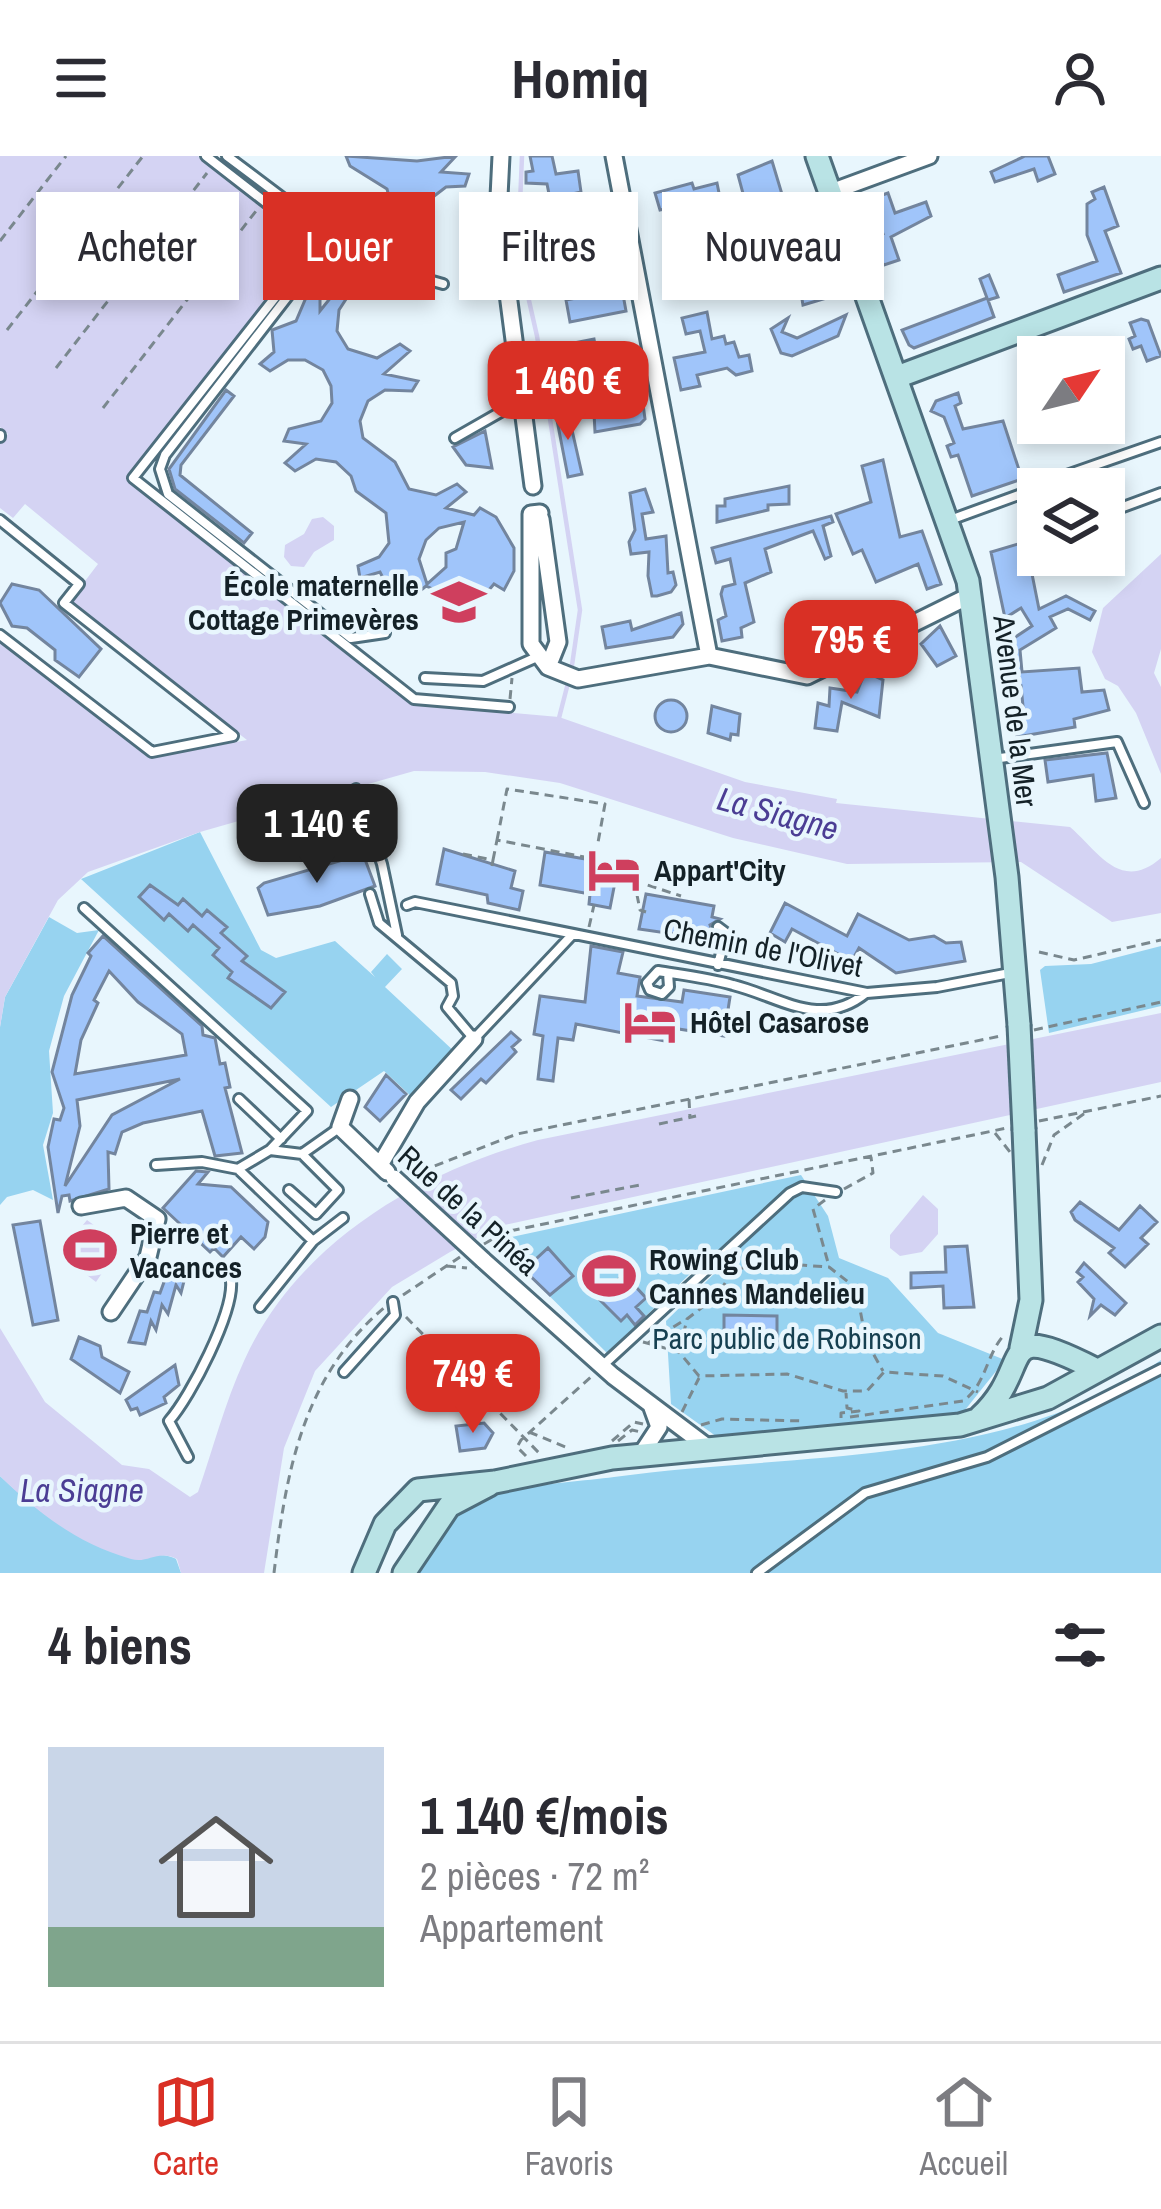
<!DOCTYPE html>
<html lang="fr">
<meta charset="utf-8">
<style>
:root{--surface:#fff;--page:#f7f7f7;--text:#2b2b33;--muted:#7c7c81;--line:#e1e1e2;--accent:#d93025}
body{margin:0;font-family:"Archivo Narrow",sans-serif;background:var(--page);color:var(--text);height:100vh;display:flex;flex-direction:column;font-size:45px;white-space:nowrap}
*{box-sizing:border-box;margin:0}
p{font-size:39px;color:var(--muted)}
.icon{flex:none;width:66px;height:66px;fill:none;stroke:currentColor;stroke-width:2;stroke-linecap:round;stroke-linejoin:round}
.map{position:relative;height:1417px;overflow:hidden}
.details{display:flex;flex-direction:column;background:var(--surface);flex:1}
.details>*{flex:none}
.guide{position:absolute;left:36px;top:36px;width:1089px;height:108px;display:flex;gap:24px}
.needle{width:78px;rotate:55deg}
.fabs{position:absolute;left:1017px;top:180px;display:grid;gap:24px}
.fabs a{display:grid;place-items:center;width:108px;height:108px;border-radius:0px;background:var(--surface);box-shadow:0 6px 18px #0003;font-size:60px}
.price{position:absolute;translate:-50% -102px;padding:0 27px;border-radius:24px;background:var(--accent);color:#fff;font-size:39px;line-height:78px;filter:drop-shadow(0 3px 6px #0008)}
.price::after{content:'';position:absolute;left:50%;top:72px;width:36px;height:27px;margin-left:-18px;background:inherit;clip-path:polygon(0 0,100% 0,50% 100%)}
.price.on{background:#222;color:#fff}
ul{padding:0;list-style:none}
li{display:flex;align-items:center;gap:36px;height:300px;padding:0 48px}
li span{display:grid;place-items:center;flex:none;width:336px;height:240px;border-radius:0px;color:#555}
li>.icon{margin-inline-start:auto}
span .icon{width:144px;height:144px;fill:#fffc;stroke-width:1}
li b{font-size:51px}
h2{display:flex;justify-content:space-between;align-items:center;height:144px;padding:0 48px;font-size:51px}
.pill{padding:0 42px;border-radius:0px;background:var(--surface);box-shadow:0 6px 18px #0003;font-size:42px;line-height:108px}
.pill.on{background:var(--accent);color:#fff}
header{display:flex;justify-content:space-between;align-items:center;height:156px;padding:0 48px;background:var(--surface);font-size:54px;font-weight:800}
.tab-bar{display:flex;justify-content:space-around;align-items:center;height:168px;border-top:3px solid var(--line);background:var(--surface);font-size:33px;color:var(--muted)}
.tab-bar a{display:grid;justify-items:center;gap:6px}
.tab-bar .on{color:var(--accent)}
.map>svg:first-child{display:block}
.green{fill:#97d3f0}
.water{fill:#d4d3f3}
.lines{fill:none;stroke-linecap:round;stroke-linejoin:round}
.stream{stroke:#d4d3f3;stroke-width:4.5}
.building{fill:#a0c5fa;stroke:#73859e;stroke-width:3;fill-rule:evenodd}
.lane-casing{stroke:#4e6e7d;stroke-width:14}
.street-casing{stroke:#4e6e7d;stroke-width:21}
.secondary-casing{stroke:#4e6e7d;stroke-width:27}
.path{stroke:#7a888e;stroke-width:3;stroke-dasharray:9 6;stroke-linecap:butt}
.lane{stroke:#fff;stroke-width:8}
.street{stroke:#fff;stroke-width:15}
.secondary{stroke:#b9e3e5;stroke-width:21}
.street-bridge-casing{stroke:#4e6e7d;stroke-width:21;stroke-linecap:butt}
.secondary-bridge-casing{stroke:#4e6e7d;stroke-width:27;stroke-linecap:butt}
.street-bridge{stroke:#fff;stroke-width:15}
.secondary-bridge{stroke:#b9e3e5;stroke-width:21}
.labels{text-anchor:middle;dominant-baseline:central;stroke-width:9;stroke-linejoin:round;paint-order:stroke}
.poi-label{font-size:30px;font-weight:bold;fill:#142127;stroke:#e8f6fd;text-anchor:start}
.street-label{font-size:30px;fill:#142127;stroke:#e8f6fd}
.park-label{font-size:30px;fill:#164051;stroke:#e8f6fd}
.water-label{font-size:33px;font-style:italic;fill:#4b3d94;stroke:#e8f6fd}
</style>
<header><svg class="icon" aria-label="menu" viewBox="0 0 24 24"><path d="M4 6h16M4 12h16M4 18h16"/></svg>Homiq<svg class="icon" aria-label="person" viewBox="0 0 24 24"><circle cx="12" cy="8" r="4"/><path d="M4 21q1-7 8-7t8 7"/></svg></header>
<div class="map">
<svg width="1161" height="1417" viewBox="0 0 1161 1417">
<rect width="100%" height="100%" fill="#e8f6fd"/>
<path class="green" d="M200,676L261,794L276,802L335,785L375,821L371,816L387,798L402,813L385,831L456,897L413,942L384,915L331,951L81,723Z
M49,761L77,777L99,774L64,840L49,895L53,957L43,989L53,1044L33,1034L7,1041L0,1049V871L5,841Z
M1161,790V850L1049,877L1040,814L1045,810L1091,808Z
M801,1019L828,1060L839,1102L888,1122L938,1177L1005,1204L961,1259L720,1283L671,1248L666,1165L723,1109L712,1097L607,1197L508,1099L502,1083Z
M1161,1204V1417H411C431,1391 449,1360 479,1344C510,1329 578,1326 614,1321C794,1296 1005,1313 1161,1204Z
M0,1320C51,1367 71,1381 140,1398C153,1401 163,1396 176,1403L181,1417H0Z"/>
<path class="water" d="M0,0H198L311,88L127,323L411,548L559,561L745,626L837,643L836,647L1070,671C1098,695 1120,737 1161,702V757L1112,766L1021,706L847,708L733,682L560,627L485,616L414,615L200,676L88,716L58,744L5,841L0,871V486L152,602L247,584L69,446L98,408L25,348L13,362L0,352V288L8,278L0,271Z
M323,361L334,370V384L314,396L304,411L291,410L284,401L285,389L304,378L312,363Z
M1161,398V493L1154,517L1161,531V618L1136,557L1118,530L1105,523L1092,496L1103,452Z
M1161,857V926L500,1070L450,1096L392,1131L315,1215L284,1292L264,1417H181L177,1403C157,1393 148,1408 131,1403C78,1388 38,1357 0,1320V1172L45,1246L122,1309L149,1313L190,1341L198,1336C213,1293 225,1246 244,1205C297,1087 419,1016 538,984Z
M923,1039L938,1053V1078L922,1096L900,1100L890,1092V1079Z
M87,1064L121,1089L96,1126L59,1098Z"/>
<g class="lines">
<path class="stream" d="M522,0L518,96L537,180L580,454L571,516
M559,562L568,527"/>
</g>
<path class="building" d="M346,0L417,5L456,0L441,16L469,18L465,30L446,31L429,44L422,63L426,82L416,87L407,63L390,83L382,76L392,53L387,33L350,10Z
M530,0H552L556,18L578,15L581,36L550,43L547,28L526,27V16L533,15Z
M1025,0H1048L1055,18L1038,25L1034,13L995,26L991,16Z
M772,5L784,45L805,39L830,141L803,149L796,108L788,111L781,87L794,84L788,64L767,70L756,40L745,45L738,19Z
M692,27L694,33L717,27L719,37L690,46L704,86L731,78L722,44L734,40L750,105L739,108L745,131L732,135L729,122L682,136L669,52L660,54L655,37Z
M1104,31L1118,70L1105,75L1121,117L1064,136L1058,119L1097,105L1087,79V48L1095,43L1092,36Z
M888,37L895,57L926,46L931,60L891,81L899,104L884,109L866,85L883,78L871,43Z
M550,63L556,121L544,124L540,105L528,107L525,95L532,93L528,73Z
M989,119L998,141L988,144L994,161L914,192L909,189L902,174L987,142L980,123Z
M340,130L348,140L339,154L337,175L348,193L377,202L400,188L410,195L384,218L418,225L412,235L385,234L368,245L360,265L363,282L395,306L409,333L436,339L457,328L466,336L446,352L474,359L480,352L496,361L514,392V415L504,434L494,428L483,441L478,435L452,442L426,430L420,435L413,426L397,434L388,432L380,416L360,422L358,410L379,401L389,387L386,357L356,335L351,320L336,306L316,303L295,315L285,307L306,288L284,285L289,273L321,265L332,247L331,230L323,214L305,204H288L270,215L260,208L274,196L272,174L296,165L308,137L320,136V155ZM464,366L456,393L446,397V411L427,428L419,403L426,384L439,372Z
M622,133L626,155L570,166L566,144Z
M707,156L712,183L724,180L726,188L734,186L739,201L749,199L752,215L736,219L727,212L697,219L700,230L681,234L674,202L705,196L700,175L686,178L682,162Z
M846,159L838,180L792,200L781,197L771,173L788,162L782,176L797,182Z
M1141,163L1148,165L1161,200L1147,205L1141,190L1133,193L1129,183L1135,180L1130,167Z
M594,183L595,189L605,187L607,197L622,195L630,250L643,248L645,263L640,268L595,276L593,239L579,242L574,213L578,212L574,187Z
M226,234L234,240L181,309L180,319L252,377L244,387L175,333L169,313Z
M958,237L961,247L955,250L963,273L1003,265L1022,323L972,340L958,299L951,301L947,290L954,287L944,261L931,255L936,245Z
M567,252L582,318L568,321L555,254Z
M485,275L492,312L466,309L453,291Z
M883,304L900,381L922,375L941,428L927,433L918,408L876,426L862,394L853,398L836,358L871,346L862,310Z
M789,330V348L768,349V354L717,366V350H725V343Z
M645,333L653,356L642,358L646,383L666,380L668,417L673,416L676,429L671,436L657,440H652L648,420L649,396L631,398L629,386L635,374L630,337Z
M831,360L833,366L823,370L831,400L825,403L813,375L765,393L771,416L745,427L754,466L741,472L742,481L722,485L718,464L726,460L721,438L723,431L735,428L730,403L716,407L712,392Z
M1038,382V399H1046L1049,414L1032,418L1039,453L1066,440L1095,455L1090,464L1068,453L1050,461L1056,472L1020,494L1022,516L1079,512L1082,536L1104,534L1109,554L1074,563L1075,571L1017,581L1013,555L1023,550L1021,530L1013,531L1008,486L1032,470L1021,452L1005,462L991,396Z
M12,428L39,434L101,493L79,521L55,504V494L27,472L12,470L0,447Z
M681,457L683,468L673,481L606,492L602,471L630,465L632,474Z
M940,470L956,500L937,510L921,488Z
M865,516L883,524L879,561L842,546L837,575L815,572L818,547L829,550L830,532L857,536Z
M655 560a16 16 0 1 1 32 0a16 16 0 1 1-32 0Z
M712,550L740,558L738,579L731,578L730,584L708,577Z
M1107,597L1116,642L1096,645L1093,619L1048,626L1045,604Z
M444,693L515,715L511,732L523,735L519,754L488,747L487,739L437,728Z
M545,696L591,704L590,710L601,712L600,718L616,721L610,752L589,748L590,738L540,729Z
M363,698L375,730L320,750L268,759L258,732L264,727Z
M150,729L178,749L183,743L202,760L207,754L227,771L221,777L247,800L242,805L285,836L271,852L228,822L232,816L213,799L219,792L193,769L188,775L169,758L164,764L139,741Z
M646,738L714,750L712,761L720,763L710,769L715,784L639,773Z
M785,747L847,780L858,758L909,784L934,780L946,787L961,786L965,805L896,817L859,792L854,801L840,799L792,773L785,786L770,777Z
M103,780L202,870L203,879L215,882L220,908L225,907L230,931L225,932L242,997L215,1000L202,955L143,967L122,976L115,998L108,996L109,1033L70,1045L69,1039L62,1040L58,1057L48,991L54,963L60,964L64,952L52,916L72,839L91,800L88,797ZM109,815L138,846L182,878L186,899L75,918L81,884L98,847L94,844ZM180,923L112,959L65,1030L80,970L77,944Z
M591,790L623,796L618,817L640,821L637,840L682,846L684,834L730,841L724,880L672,872L670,886L576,868L573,884L558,882L553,925L538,923L543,880L534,878L540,840L585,846Z
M511,876L520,884L512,891L516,896L486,927L481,923L461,943L451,934Z
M386,919L406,938L380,965L365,951Z
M196,1015L208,1016L198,1028L231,1031L268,1066L265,1081L254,1093L241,1081L223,1101L214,1092L210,1096L163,1052Z
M1080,1046L1119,1074L1140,1050L1157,1066L1141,1082L1148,1088L1125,1111L1109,1097L1114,1092L1075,1064L1071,1056Z
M40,1065L58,1164L33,1169L13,1069Z
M967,1090L974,1151L944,1152L943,1130L911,1132V1117L946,1116L945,1091Z
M548,1092L573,1120L550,1139L524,1114Z
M1084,1107L1126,1147L1115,1159L1101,1149L1090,1160L1094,1143L1078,1126L1083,1121L1077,1116Z
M175,1114L186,1117L181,1137L176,1129L168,1158L162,1149L156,1174L151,1165L145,1188L129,1186L140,1155L147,1156L154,1136L160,1137L167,1118L173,1120Z
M624,1118L646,1142L636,1151L644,1160L635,1169L627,1159L621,1165L598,1142Z
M724,1159L777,1160V1192L724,1191Z
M79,1181L100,1190L102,1201L129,1216L120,1237L71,1203Z
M175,1209L179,1229L164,1241L166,1247L140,1259L137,1252L131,1254L126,1244Z
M484,1267L493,1277L485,1292L460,1295L456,1270Z"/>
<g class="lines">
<g class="lane-casing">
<path id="lane" d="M206,0L318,87L133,322L414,543L509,551
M227,0L369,107L443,128
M337,85L329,87L165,299L160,313L168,338L351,482L385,477
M0,279V281
M455,282L518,246
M1044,333L1055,323L1161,286
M1104,358L1161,337
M0,364L79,428L64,447L233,580L152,596L0,479
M950,364L1043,330
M425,522L483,525L537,501
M993,603L1117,586L1144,647
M356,633L382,708L397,779
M370,738L379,767L451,827L453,840L447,851L474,883L572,779
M407,749L415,746L867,837L937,831L1010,817
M84,752L307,955L270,994L302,998
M718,809L726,777L718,771
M668,817L669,831L662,838L650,834L647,827L658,815C683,819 709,822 733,829C781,841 820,874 866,837
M239,943L281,983
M270,994L238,1013L313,1085
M156,1009L202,1006L238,1013
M289,1034L316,1058L338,1034L302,998L339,972
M260,1151L313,1085L343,1062
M602,1210L790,1037L802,1031L836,1036
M344,1216L395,1159L393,1146
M188,1301L169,1265C191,1240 234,1156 231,1125
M757,1417L865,1337L987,1301L1161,1213"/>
</g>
<g class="street-casing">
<path id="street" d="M501,0L498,61L533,330
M614,0L709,500
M831,36L929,0
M540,357L531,358V488L548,511L578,523L709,500L807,520L971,439
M541,363L558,486L548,511
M350,943L340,971L387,1016
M380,1009L417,946L474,883
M81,1050L126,1042L157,1063L148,1101L111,1156
M483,1104L613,1220L710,1293
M640,1300L659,1271L651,1249"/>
</g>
<g class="secondary-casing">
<path id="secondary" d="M817,0L968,425L1007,721L1019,869
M897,221L1161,122
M1021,1192L1031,1144L1024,974
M980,1261C1037,1208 990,1160 1097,1214
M364,1417L385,1368L418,1334L495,1326L612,1302L960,1269L1048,1242L1161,1180
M404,1417L449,1350L489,1329"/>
</g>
<path class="path" d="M0,85L66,0
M7,174L143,0
M56,212L207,17
M103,252L256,55
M510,543L512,522
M497,684L507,633L605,648L595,703
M463,698L493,704L492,710
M493,704L497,684L595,703L594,708L604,710L603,719
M605,715L681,740
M632,729L630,737L637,739L640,754L646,756
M589,771L594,749
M1039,796L1074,804L1161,784
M1034,874L1161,846
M689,943L690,962
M1039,965L1161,940
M659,968L696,960
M995,977L1010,996
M1042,1009L1054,979L1088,955
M406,1015L419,1016L517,978L1001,880
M844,1033L873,1017L871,1001
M571,1042L640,1029
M825,1044L813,1053L829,1110
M484,1088L505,1076L1007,972
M447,1110L467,1112
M403,1139L460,1101
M406,1161L541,1299
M643,1186L679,1196L699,1220L787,1218L843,1235H867L884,1216L943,1220L978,1236
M648,1187L686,1163
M680,1193L687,1163L717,1140L732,1116L758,1106L829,1111L856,1132L866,1185L883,1215
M682,1256L699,1222
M850,1261L963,1245C986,1229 986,1199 1004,1179
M841,1262V1257L859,1255L847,1252L846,1237
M701,1269L722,1263L805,1265
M529,1276L568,1292
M612,1285L634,1266L643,1268
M618,1285L632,1274L641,1276
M526,1300L517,1291L521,1284L592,1220
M274,1417C286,1315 303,1220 385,1151"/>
<use href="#lane" class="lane"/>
<use href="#street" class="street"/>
<use href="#secondary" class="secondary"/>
<g class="street-bridge-casing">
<path id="street-bridge" d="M394,1022L483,1104"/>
</g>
<g class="secondary-bridge-casing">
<path id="secondary-bridge" d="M1019,869L1024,974"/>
</g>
<use href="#street-bridge" class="street-bridge"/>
<use href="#secondary-bridge" class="secondary-bridge"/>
</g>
<defs>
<g id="school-bare" transform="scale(4.14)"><path d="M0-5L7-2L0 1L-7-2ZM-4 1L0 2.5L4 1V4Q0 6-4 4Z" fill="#cf3f5e" stroke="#e8f6fd" stroke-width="2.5" paint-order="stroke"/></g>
<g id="hotel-bare" transform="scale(4.14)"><path d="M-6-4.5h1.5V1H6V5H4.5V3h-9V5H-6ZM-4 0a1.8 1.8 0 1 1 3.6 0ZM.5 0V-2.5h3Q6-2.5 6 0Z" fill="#cf3f5e" stroke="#e8f6fd" stroke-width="2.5" paint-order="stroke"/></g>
<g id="stadium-bare" transform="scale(4.14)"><path d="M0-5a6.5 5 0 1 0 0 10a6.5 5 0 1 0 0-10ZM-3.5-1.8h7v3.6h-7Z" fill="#cf3f5e" stroke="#e8f6fd" stroke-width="2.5" paint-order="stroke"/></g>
</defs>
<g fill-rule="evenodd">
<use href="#school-bare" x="459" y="446"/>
<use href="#hotel-bare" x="614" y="714"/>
<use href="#hotel-bare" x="650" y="866"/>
<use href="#stadium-bare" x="90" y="1094"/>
<use href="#stadium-bare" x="609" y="1120"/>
</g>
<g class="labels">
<g class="poi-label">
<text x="419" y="429" text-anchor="end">École maternelle<tspan x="419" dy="34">Cottage Primevères</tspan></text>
<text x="654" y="714">Appart'City</text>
<text x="690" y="866">Hôtel Casarose</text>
<text x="130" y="1077">Pierre et<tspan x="130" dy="34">Vacances</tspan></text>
<text x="649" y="1103">Rowing Club<tspan x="649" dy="34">Cannes Mandelieu</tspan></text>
</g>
<g class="street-label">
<text transform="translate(1016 555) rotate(83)">Avenue de la Mer</text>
<text transform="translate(763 791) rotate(11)">Chemin de l'Olivet</text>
<text transform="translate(469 1054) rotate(42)">Rue de la Pinéa</text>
</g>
<g class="park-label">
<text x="787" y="1182">Parc public de Robinson</text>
</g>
<g class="water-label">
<text transform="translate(778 657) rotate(15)">La Siagne</text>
<text x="82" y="1334">La Siagne</text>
</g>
</g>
</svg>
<div class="fabs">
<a><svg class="needle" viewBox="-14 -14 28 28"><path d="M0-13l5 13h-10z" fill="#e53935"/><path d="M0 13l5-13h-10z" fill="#7c7c81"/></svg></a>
<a><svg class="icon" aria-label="layers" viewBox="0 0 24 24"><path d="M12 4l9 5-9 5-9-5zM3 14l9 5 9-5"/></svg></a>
</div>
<b class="price" style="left:568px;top:287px">1 460 €</b>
<b class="price" style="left:851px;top:546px">795 €</b>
<b class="price on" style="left:317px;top:730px">1 140 €</b>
<b class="price" style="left:473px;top:1280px">749 €</b>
<div class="guide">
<a class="pill">Acheter</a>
<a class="pill on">Louer</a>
<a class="pill">Filtres</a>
<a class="pill">Nouveau</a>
</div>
</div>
<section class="details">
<h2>4 biens<svg class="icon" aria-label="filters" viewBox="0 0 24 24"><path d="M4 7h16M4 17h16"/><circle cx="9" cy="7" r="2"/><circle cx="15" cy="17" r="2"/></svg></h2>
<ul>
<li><span style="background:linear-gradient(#c9d6e8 75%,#7fa58c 0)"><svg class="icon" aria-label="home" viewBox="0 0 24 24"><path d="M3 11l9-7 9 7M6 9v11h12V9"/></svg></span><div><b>1 140 €/mois</b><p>2 pièces · 72 m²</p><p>Appartement</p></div></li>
</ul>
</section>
<nav class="tab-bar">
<a class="on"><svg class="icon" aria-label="map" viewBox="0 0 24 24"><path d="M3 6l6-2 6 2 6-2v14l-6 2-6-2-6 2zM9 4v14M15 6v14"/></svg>Carte</a>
<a><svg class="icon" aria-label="saved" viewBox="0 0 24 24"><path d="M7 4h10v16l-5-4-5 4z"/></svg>Favoris</a>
<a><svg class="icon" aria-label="home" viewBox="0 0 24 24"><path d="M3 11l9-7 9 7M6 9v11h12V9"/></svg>Accueil</a>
</nav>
